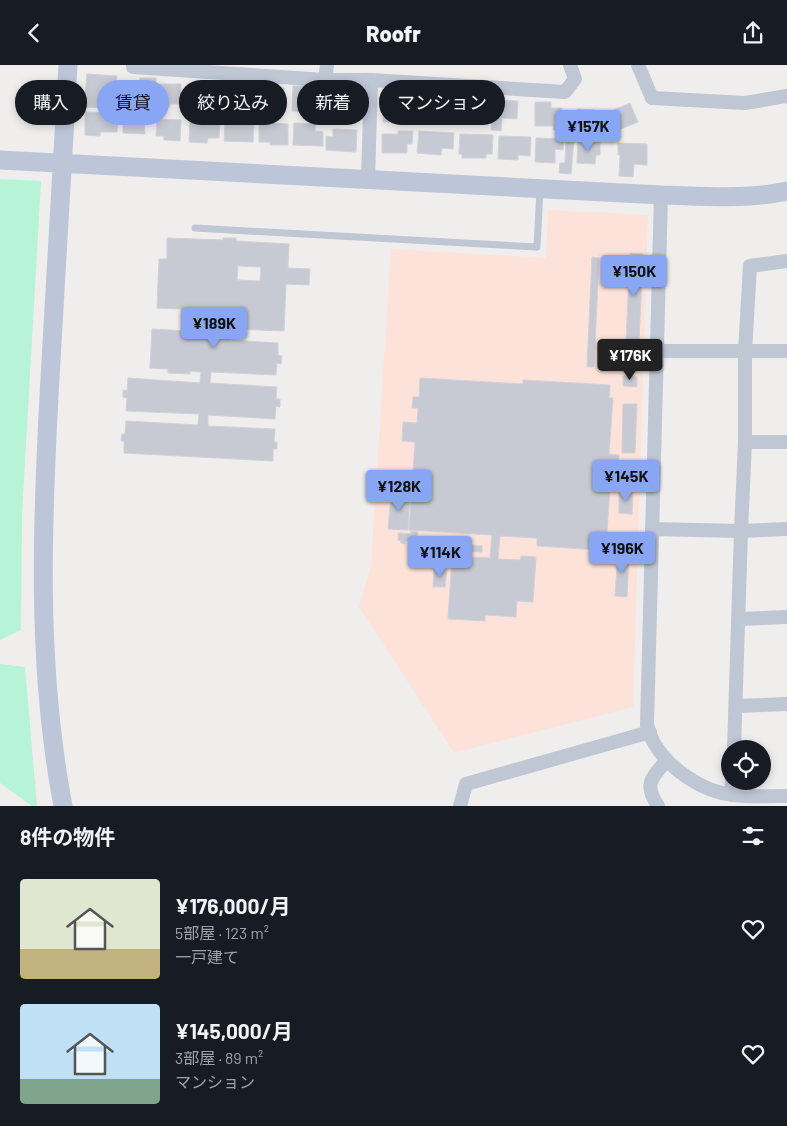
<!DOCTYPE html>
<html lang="ja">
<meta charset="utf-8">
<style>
:root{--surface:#171b24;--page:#242831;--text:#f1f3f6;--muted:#9ea1a6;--accent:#88a6f3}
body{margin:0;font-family:Barlow,"Noto Sans JP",sans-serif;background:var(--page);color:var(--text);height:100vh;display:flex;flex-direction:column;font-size:19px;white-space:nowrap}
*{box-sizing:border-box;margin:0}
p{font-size:16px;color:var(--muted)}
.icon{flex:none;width:28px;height:28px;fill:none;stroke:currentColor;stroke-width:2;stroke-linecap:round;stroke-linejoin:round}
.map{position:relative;height:741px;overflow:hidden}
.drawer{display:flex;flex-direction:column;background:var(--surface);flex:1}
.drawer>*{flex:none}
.guide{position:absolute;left:15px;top:15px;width:500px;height:45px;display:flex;gap:10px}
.tools{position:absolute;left:721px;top:675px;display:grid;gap:10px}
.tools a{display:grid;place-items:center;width:50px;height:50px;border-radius:50%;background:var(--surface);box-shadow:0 2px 8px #0003;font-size:25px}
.price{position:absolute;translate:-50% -42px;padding:0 11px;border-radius:5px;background:var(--accent);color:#111;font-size:16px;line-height:32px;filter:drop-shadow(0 1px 2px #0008)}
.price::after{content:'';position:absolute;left:50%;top:30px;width:15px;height:11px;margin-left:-8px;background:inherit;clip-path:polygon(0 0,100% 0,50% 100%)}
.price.active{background:#222;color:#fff}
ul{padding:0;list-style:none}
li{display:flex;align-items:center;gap:15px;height:125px;padding:0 20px}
li span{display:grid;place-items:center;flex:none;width:140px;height:100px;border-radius:5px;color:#555}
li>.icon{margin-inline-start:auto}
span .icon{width:60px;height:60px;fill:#fffc;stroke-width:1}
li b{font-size:21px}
h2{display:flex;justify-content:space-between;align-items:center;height:60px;padding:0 20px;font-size:21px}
.pill{padding:0 18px;border-radius:22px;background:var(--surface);box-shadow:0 2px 8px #0003;font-size:18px;line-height:45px}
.pill.active{background:var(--accent);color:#111}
header{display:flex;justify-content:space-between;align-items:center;height:65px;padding:0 20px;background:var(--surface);font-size:22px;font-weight:800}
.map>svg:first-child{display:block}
.medical{fill:#fde2da}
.green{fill:#b6f3d7}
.building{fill:#c8cad3;stroke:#d0d1d9;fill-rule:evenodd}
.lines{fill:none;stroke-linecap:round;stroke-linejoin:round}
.lane{stroke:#bfc6d4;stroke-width:7}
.street{stroke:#bfc6d4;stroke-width:14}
.secondary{stroke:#bdc6d8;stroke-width:19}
</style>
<header><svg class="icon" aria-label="back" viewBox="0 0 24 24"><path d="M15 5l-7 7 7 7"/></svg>Roofr<svg class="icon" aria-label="share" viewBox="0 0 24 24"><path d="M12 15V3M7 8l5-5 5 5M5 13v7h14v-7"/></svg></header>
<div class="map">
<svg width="787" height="741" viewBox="0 0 787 741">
<rect width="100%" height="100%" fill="#f0eded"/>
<path class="medical" d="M548,145L648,150L633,642L454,688L359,542L371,500L391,184L546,193Z"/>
<path class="green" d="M0,114L41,116L22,450L21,565L0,575Z
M0,599L25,602L37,741H32L0,718Z"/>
<path class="building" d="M87,9L117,11L115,38H112L111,43L84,42Z
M140,13H156L155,40L139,39Z
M160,19H181V39H170V42H160Z
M194,20L219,21L218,37L193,36Z
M293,21H307L306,28H312V32H320V48L292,46Z
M237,22L256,23L255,45H238V49H227V27H237Z
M265,22L284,23L282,51L260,50L262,25H265Z
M338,29H359V49L329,48V33H338Z
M429,30H441V43H429Z
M384,31H405V35H423V44H429V59H405V54H393V57H383Z
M496,35L518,36L517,54L502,53L501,66L491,65L492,53H495Z
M535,37H551V43H562V48H570V65H553V61H535Z
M630,38L638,57L616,66L611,55L617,52L614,45Z
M577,44L595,45L594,52H597V66L576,65V57H573V48H577Z
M85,47L118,48L117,67H100V71L85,70Z
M123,49L144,50L145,69L123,68Z
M157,54L181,55L180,76L164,75V71H156Z
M190,54L220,55L219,73H208L207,78L189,77Z
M225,56L254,57L253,77L224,76Z
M259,57L288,59V80H270V77H259Z
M294,58L316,59L315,66L323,67V81L293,80Z
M333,64L357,65L356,87L326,85V71L333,72Z
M398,66H413L412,79H407V88H382V69H398Z
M419,66L454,68L453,84L442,83L441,90L417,88Z
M460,69L493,70L492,89H486V93H462V89H459Z
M499,71L531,72L530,91L518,90V95L498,94Z
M536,73L564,74L563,85L555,84V98L535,97Z
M566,73L574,74L571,109L559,108L560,98H565Z
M578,75L600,76V90H596L595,99L577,98Z
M618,78L647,79V100L634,99L633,112L619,111L620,90H618Z
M167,173L223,175V173H236V176L289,179L288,203L310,204L309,220L286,219L284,266L231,264V275L278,278V290L282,291L281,299L277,298L276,310L211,307L210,318L277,322L276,334H280V342L276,341L275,354L208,350V361L275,364L274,377H277V384H273V396L124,388V376H121L122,369H125L126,356L198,360L199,349L126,346L127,333L123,332V325L127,326L128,313L200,318L201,307L190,306V309L168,308V304L150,303L152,264L204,267V245L157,243L159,194H167ZM238,201L261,202L260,216L237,215Z
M630,188L643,189L639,277L626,276Z
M592,192L599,193L594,302H587Z
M623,311L637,312V322L623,321Z
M420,313L523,319V315L610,320L609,333H613L609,389L619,390L616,424H610L606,480H601V485L537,481V473L500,471L498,494L520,495L521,491L536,492L533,537L517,536L516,552L485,550V556L448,554L452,491L490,493L492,470L409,465L415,377L402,376L403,357L417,358L418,343H412L413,332H419Z
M623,339H637L635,388H622Z
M403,406L408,407V416H411L410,429L397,428V415L402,416Z
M619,426H633L632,449L619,448Z
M391,429L410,430L408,465L388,464Z
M411,466L418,467L416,479H411V476H405V479L401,478V476L398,475V468L411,469Z
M451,480L482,481V487L451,486Z
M618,486L629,487L627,532L615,531Z
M434,503L447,504L445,522H433Z"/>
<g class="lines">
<path class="lane" d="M195,163L537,182L540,124"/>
<path class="street" d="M133,0V2L325,15H371L565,27L575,14L570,0
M638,0L652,33L745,38L787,31
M325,15L327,0
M368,114L371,15
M661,130L647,660C649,666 651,673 654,678C669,704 703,727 733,730C750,732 769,731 787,731
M657,286H787
M745,377H787
M652,464L741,466L787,464
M739,554L787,552
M737,641L787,639
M734,684L741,466L745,377V287L750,201L787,196
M731,730L732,716
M460,741L466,719L650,667
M658,741C643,718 652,713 667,695"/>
<path class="secondary" d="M0,95L661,130C703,131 746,135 787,126
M63,741C36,599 42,456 50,313C56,208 62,104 68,0"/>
</g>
</svg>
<div class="tools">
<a><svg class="icon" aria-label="locate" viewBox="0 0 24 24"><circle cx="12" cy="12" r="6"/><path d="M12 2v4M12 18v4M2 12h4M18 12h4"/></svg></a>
</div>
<b class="price" style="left:588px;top:87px">¥157K</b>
<b class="price" style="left:634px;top:232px">¥150K</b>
<b class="price" style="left:214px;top:284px">¥189K</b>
<b class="price active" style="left:630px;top:316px">¥176K</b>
<b class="price" style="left:626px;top:437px">¥145K</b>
<b class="price" style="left:399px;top:447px">¥128K</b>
<b class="price" style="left:622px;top:509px">¥196K</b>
<b class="price" style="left:440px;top:513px">¥114K</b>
<div class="guide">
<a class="pill">購入</a>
<a class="pill active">賃貸</a>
<a class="pill">絞り込み</a>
<a class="pill">新着</a>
<a class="pill">マンション</a>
</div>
</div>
<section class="drawer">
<h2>8件の物件<svg class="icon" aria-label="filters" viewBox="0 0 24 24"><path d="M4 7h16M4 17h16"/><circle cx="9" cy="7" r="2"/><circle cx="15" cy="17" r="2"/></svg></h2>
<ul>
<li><span style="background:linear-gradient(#dfe7d0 70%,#c2b280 0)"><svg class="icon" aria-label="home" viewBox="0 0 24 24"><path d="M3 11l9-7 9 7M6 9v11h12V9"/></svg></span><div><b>¥176,000/月</b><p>5部屋 · 123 m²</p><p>一戸建て</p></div><svg class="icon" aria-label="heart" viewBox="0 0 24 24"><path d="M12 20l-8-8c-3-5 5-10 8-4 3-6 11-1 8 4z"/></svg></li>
<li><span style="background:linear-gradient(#bfe0f5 75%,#7fa58c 0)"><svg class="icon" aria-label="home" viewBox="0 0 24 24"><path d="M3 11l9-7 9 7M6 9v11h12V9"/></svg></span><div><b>¥145,000/月</b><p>3部屋 · 89 m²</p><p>マンション</p></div><svg class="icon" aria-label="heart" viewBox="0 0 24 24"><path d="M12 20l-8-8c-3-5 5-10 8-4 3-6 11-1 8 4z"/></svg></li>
</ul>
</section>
